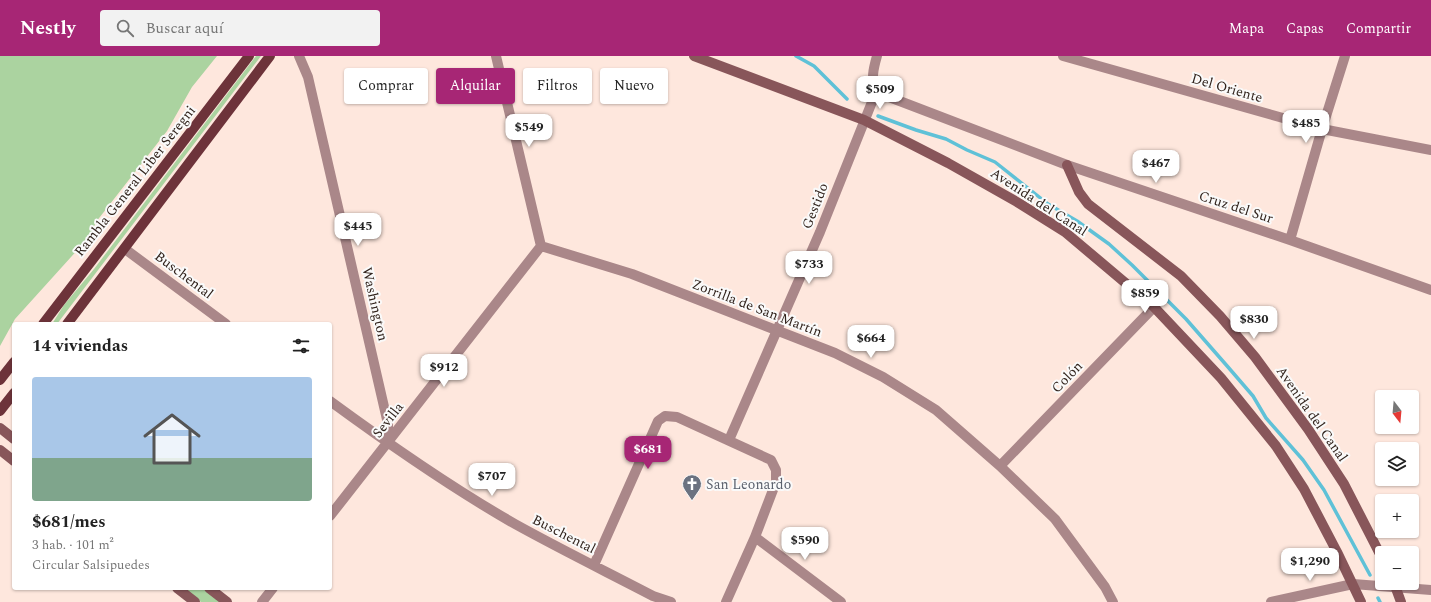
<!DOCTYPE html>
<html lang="es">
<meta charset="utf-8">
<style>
:root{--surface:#fff;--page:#f2f2f2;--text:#222;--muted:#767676;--line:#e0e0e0;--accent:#a72675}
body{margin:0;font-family:Spectral,serif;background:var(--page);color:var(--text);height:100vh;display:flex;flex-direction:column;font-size:15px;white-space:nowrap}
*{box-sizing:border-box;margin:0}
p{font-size:13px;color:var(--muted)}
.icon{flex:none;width:22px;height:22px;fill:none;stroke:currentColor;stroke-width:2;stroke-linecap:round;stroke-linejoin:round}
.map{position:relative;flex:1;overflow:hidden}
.drawer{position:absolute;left:12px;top:266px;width:320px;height:268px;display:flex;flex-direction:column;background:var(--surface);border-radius:4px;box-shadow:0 1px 3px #0004}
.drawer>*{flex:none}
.hud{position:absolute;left:344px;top:12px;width:380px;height:36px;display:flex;gap:8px}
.needle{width:26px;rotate:164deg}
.tools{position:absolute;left:1375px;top:334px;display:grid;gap:8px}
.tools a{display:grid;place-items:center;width:44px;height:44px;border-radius:4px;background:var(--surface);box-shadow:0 1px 3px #0004;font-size:20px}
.price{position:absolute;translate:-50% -34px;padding:0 9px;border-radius:8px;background:#fff;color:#222;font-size:13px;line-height:26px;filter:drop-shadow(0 1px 2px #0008)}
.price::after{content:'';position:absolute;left:50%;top:24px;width:12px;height:9px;margin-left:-6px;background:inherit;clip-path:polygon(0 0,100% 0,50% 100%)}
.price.active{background:var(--accent);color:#fff}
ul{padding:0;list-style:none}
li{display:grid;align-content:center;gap:8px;height:212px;padding:0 20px}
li+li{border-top:1px solid var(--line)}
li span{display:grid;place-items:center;height:124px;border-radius:4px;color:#555}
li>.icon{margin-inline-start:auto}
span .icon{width:72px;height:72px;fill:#fffc;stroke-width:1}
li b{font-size:17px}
h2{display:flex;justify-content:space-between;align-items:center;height:48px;padding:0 20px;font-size:17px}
.pill{padding:0 14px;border-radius:4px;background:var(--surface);box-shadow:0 1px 3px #0004;font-size:14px;line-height:36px}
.pill.active{background:var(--accent);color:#fff}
header{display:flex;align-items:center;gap:24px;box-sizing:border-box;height:56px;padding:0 20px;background:var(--accent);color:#fff}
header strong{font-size:19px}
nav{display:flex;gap:22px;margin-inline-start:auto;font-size:14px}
.search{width:280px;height:36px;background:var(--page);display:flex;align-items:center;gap:10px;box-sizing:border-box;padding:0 14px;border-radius:4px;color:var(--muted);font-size:15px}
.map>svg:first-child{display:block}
.green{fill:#abd3a0}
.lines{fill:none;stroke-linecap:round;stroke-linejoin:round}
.stream{stroke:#5fc1d7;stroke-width:3.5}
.street{stroke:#aa8789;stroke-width:10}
.secondary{stroke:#88565a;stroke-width:10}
.primary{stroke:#6d333a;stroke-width:10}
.labels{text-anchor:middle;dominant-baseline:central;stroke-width:4;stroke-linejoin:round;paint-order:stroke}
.street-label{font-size:14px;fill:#31231c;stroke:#fafafa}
.worship-label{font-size:14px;fill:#5b616d;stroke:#fafafa;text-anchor:start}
</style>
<header>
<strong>Nestly</strong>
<div class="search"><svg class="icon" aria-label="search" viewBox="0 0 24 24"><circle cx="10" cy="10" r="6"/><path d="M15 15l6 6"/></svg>Buscar aquí</div>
<nav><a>Mapa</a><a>Capas</a><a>Compartir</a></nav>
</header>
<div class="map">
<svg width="1431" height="546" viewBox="0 0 1431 546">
<rect width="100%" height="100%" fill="#fee7dd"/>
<path class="green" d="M0,0H217L192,31L167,75L96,166L90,180L15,263L0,290Z
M256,0H261L57,268H52L64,249L94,213Z
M182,532H202L221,546H201Z"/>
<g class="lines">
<path class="stream" d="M796,0L814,10L847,43
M878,60L916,74L946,83L967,94L995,106L1048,148L1077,165L1109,188L1132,209L1186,263L1228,311L1253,340L1266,362L1303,404L1324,434L1370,519
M1378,542L1380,546"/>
<path class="street" d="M299,0L308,21L388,368V387
M496,0L541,190
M1063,0L1322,73L1431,94
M876,36L1067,109L1290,184L1431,234
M876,36C871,22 873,14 877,0
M1290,184L1322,73L1345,0
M541,190L632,218L835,297L883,321L936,354L1000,410L1055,463L1105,531L1113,546
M125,193L226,268
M330,345C390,389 450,431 515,468C560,493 607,516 653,540L671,546
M729,384L820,176L876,36
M1000,410L1154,251
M330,460L541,190
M755,481L841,546
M594,509L658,365L665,360L677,361L771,404L776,414V426L755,481L726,546
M262,546L273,532
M1271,546L1353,528L1431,534"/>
<path class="secondary" d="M694,0L864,64L948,107L1017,146L1065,176L1154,251L1221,322L1276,390L1304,433L1337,496L1361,546
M1067,109L1079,136L1088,148L1181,220L1220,260L1255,301L1308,373L1344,428L1382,502
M0,372L14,383
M0,394L14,405
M1394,527L1401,546
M177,532L195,546
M209,532L227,546"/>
<path class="primary" d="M43,268L249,0
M67,268L270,0
M0,324L14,306
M0,355L14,337"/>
</g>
<defs>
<g id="church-pin" transform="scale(1)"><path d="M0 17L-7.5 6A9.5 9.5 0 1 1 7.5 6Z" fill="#6b7280" stroke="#fafafa"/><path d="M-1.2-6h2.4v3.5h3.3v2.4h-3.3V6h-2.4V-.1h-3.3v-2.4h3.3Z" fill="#fff"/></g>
</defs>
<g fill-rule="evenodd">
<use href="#church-pin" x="692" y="428"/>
</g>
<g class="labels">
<g class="street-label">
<text transform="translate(1227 32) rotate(16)">Del Oriente</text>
<text transform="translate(135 125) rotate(-52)">Rambla General Liber Seregni</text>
<text transform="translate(1039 146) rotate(33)">Avenida del Canal</text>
<text transform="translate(815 150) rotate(-68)">Gestido</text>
<text transform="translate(1236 151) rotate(18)">Cruz del Sur</text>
<text transform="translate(184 219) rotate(37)">Buschental</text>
<text transform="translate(375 248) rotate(77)">Washington</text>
<text transform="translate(757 252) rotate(21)">Zorrilla de San Martín</text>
<text transform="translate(1067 321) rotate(-46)">Colón</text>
<text transform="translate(1312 358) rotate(55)">Avenida del Canal</text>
<text transform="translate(388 364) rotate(-52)">Sevilla</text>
<text transform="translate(564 478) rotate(27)">Buschental</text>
</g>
<g class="worship-label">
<text x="706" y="428">San Leonardo</text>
</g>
</g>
</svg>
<div class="tools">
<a><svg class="needle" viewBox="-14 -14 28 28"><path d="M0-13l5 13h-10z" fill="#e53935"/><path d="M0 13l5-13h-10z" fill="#767676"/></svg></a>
<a><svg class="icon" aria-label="layers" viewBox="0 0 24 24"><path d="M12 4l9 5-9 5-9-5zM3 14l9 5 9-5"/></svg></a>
<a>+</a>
<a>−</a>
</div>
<b class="price" style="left:880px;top:54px">$509</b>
<b class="price" style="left:1306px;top:88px">$485</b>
<b class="price" style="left:529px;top:92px">$549</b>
<b class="price" style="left:1156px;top:128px">$467</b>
<b class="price" style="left:358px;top:191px">$445</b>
<b class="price" style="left:809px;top:229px">$733</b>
<b class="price" style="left:1145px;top:258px">$859</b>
<b class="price" style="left:1254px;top:284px">$830</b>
<b class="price" style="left:871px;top:303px">$664</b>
<b class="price" style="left:444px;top:332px">$912</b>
<b class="price active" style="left:648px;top:414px">$681</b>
<b class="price" style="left:492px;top:441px">$707</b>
<b class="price" style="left:805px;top:505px">$590</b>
<b class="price" style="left:1310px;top:526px">$1,290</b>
<div class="hud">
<a class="pill">Comprar</a>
<a class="pill active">Alquilar</a>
<a class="pill">Filtros</a>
<a class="pill">Nuevo</a>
</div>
<section class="drawer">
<h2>14 viviendas<svg class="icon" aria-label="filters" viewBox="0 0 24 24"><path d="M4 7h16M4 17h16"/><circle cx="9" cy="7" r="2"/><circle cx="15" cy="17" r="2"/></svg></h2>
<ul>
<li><span style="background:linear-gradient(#a9c7e8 65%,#7fa58c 0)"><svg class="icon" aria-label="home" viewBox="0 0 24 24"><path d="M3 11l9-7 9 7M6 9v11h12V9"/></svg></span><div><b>$681/mes</b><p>3 hab. · 101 m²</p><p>Circular Salsipuedes</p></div></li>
</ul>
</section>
</div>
